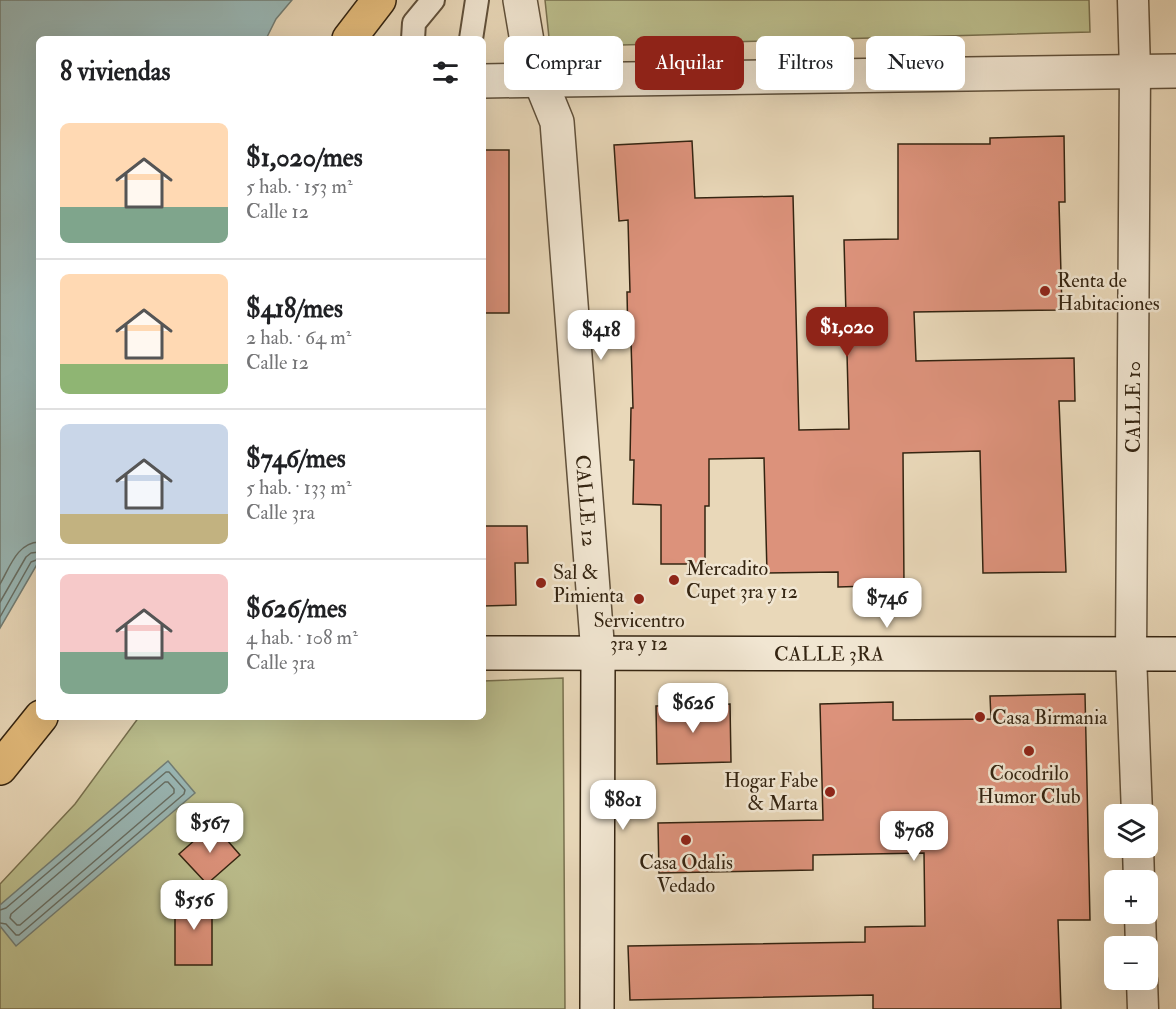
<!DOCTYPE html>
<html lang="es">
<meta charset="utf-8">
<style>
:root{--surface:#fff;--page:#f2f2f2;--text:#202124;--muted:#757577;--line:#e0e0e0;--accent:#8f2418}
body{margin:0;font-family:"IM FELL Double Pica",serif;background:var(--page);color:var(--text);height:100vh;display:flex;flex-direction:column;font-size:22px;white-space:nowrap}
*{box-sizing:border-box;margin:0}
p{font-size:20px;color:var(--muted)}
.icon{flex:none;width:33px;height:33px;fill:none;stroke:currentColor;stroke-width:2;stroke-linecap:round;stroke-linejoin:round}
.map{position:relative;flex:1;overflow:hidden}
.panel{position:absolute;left:36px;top:36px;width:450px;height:684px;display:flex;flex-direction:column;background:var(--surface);border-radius:9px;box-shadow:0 6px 24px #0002}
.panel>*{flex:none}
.top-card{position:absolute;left:504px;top:36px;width:570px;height:54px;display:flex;gap:12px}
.buttons{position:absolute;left:1104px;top:804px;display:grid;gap:12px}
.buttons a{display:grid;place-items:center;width:54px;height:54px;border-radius:9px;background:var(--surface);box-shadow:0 6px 24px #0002;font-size:30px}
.price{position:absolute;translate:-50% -51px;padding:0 14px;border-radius:12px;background:#fff;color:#222;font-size:20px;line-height:39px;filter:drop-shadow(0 2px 3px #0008)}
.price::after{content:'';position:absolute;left:50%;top:36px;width:18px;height:14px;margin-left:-9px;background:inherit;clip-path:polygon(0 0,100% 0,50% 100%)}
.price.on{background:var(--accent);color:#fff}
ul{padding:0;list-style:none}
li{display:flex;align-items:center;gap:18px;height:150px;padding:0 24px}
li+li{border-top:2px solid var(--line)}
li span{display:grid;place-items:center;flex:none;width:168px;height:120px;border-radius:9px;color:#555}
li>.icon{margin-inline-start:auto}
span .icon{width:72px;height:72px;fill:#fffc;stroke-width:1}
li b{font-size:26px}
h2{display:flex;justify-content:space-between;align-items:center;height:72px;padding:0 24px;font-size:26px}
.pill{padding:0 21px;border-radius:9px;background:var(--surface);box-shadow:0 6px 24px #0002;font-size:21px;line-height:54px}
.pill.on{background:var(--accent);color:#fff}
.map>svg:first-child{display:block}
.green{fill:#bbbd8c;stroke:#78704e;stroke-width:1.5}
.water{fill:#99b8b7;stroke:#717d75;stroke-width:1.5}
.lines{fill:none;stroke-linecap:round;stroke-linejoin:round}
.shore{stroke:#666e64;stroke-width:1.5}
.building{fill:#dc927b;stroke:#342411;stroke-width:1.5}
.pedestrian-casing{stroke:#61513b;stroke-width:26}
.minor-casing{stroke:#61513b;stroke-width:33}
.tertiary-casing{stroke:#61513b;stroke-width:36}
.secondary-casing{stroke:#342411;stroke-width:36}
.trunk-casing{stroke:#342411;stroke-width:36}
.pedestrian{stroke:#f1e6d2;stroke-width:22}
.minor{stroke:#f1e6d2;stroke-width:30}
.tertiary{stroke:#f1e6d2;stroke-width:33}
.secondary{stroke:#f1e6d2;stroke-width:33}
.trunk{stroke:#e4bc7c;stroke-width:33}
.poi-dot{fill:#8f2418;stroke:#f1e6d2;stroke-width:2}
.labels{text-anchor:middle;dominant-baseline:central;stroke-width:5;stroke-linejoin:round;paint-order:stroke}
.poi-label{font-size:20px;fill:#342411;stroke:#f1e6d2;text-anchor:start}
.street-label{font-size:20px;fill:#342411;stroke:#f1e6d2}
</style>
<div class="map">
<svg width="1176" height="1009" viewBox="0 0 1176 1009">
<rect width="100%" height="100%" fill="#e9d8b9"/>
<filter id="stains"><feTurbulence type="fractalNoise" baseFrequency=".00333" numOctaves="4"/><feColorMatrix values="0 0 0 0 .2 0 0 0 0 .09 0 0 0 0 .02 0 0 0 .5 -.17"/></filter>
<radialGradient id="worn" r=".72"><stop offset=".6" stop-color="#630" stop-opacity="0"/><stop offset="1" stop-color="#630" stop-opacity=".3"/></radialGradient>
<path class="green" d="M545,0H1089L1090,32L550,47Z
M563,678L565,1009H0V884L75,804L139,717H483V681Z"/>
<path class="water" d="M0,0H292L276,19L266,39H39V561L0,628Z
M168,761L195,793L16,946L0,926V905Z"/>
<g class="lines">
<path class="shore" d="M0,584C10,567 17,543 39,542
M0,602L26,557L31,553L39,552
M0,617L31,562L39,559
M165,782H168L174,789V793L20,925H17L10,918L11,914Z
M0,910L6,908L166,772H169L185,790L184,794L19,935H16L6,924L0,923"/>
</g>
<path class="building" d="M1064,136L1065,202H1059L1062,310L914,312L916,361L1074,358L1075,401H1059L1066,572L983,573L980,451L903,453L904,585L838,587V572L767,573L764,458L709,459V506H705V564H661V505L633,504L634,460H630L631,408H633L631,341H628L627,292H630L628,220L619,221L614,145L692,141L695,198L793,196L799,430L849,429L844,240L898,239V144H990V138Z
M483,150H509V313H483Z
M483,526H527L528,563H515L516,605L483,606Z
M1085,694L1090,920H1058L1061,1009H873V995L630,1000L628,946L865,942V927L925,926L924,853L813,855V870L659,873L658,823L823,820L820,704L893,702V720L991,719L990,696Z
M730,704L731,762L657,764L656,706Z
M213,824L240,855L207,884L179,854Z
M175,897H212V965H175Z"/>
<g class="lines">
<g class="pedestrian-casing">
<path id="pedestrian" d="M413,39L414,23L433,0
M471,39L477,0"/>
</g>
<g class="minor-casing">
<path id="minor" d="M1133,0L1135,71L1131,655L1137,814
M1138,848L1139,880
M1140,914L1141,946
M1142,980L1143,1009"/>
</g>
<g class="tertiary-casing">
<g id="tertiary">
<path id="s1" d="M520,0L529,53L557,122L598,654"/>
<path d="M483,81L1176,71"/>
</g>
</g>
<g class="secondary-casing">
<g id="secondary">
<path id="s2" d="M483,653L1176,654"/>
<path d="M597,1009L598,654"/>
</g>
</g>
<g class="trunk-casing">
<path id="trunk" d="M349,39L379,0
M0,768L41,717"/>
</g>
<use href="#pedestrian" class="pedestrian"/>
<use href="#minor" class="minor"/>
<use href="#tertiary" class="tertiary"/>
<use href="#secondary" class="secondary"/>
<use href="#trunk" class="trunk"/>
</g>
<g class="poi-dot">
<circle cx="1045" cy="291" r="6"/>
<circle cx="674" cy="580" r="6"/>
<circle cx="541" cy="583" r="6"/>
<circle cx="639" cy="599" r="6"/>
<circle cx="980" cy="717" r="6"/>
<circle cx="1029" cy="751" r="6"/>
<circle cx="830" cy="792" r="6"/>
<circle cx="686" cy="840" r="6"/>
</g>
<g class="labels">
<g class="poi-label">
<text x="1057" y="280">Renta de<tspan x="1057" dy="23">Habitaciones</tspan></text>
<text x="686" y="568">Mercadito<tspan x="686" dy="23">Cupet 3ra y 12</tspan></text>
<text x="553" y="572">Sal &amp;<tspan x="553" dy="23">Pimienta</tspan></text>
<text x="639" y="620" text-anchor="middle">Servicentro<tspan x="639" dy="23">3ra y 12</tspan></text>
<text x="992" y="717">Casa Birmania</text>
<text x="1029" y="773" text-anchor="middle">Cocodrilo<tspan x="1029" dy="23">Humor Club</tspan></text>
<text x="818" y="780" text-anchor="end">Hogar Fabe<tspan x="818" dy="23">&amp; Marta</tspan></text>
<text x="686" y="862" text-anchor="middle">Casa Odalis<tspan x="686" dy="23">Vedado</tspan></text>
</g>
<g class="street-label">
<text transform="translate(1133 407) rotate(-90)">CALLE 10</text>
<text stroke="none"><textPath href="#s1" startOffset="508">CALLE 12</textPath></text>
<text stroke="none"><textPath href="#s2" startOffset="346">CALLE 3RA</textPath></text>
</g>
</g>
<rect width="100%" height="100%" filter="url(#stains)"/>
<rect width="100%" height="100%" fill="url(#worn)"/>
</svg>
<div class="buttons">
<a><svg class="icon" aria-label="layers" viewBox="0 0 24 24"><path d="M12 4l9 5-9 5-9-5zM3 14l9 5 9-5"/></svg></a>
<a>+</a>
<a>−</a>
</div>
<b class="price on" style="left:847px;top:358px">$1,020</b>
<b class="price" style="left:601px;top:361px">$418</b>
<b class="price" style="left:887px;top:629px">$746</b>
<b class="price" style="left:693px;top:734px">$626</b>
<b class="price" style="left:623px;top:831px">$801</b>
<b class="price" style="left:210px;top:854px">$567</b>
<b class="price" style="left:914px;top:862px">$768</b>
<b class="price" style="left:194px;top:931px">$556</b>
<div class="top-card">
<a class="pill">Comprar</a>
<a class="pill on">Alquilar</a>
<a class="pill">Filtros</a>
<a class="pill">Nuevo</a>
</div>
<section class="panel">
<h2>8 viviendas<svg class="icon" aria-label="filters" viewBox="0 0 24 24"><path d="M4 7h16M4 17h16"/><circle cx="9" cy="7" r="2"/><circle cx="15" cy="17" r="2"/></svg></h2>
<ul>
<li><span style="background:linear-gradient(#ffd9b3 70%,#7fa58c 0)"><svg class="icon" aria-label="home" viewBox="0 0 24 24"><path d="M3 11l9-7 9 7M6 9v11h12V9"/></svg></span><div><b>$1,020/mes</b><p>5 hab. · 153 m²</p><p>Calle 12</p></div></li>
<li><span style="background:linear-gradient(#ffd9b3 75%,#8fb573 0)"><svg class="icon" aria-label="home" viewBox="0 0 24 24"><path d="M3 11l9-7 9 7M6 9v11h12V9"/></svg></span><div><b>$418/mes</b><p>2 hab. · 64 m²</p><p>Calle 12</p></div></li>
<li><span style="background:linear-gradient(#c9d6e8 75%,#c2b280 0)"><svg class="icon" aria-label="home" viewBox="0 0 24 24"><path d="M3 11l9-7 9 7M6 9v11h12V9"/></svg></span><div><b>$746/mes</b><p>5 hab. · 133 m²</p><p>Calle 3ra</p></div></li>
<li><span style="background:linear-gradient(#f6c9c9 65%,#7fa58c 0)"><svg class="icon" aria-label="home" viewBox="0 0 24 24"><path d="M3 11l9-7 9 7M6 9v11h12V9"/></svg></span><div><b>$626/mes</b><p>4 hab. · 108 m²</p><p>Calle 3ra</p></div></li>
</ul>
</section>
</div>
